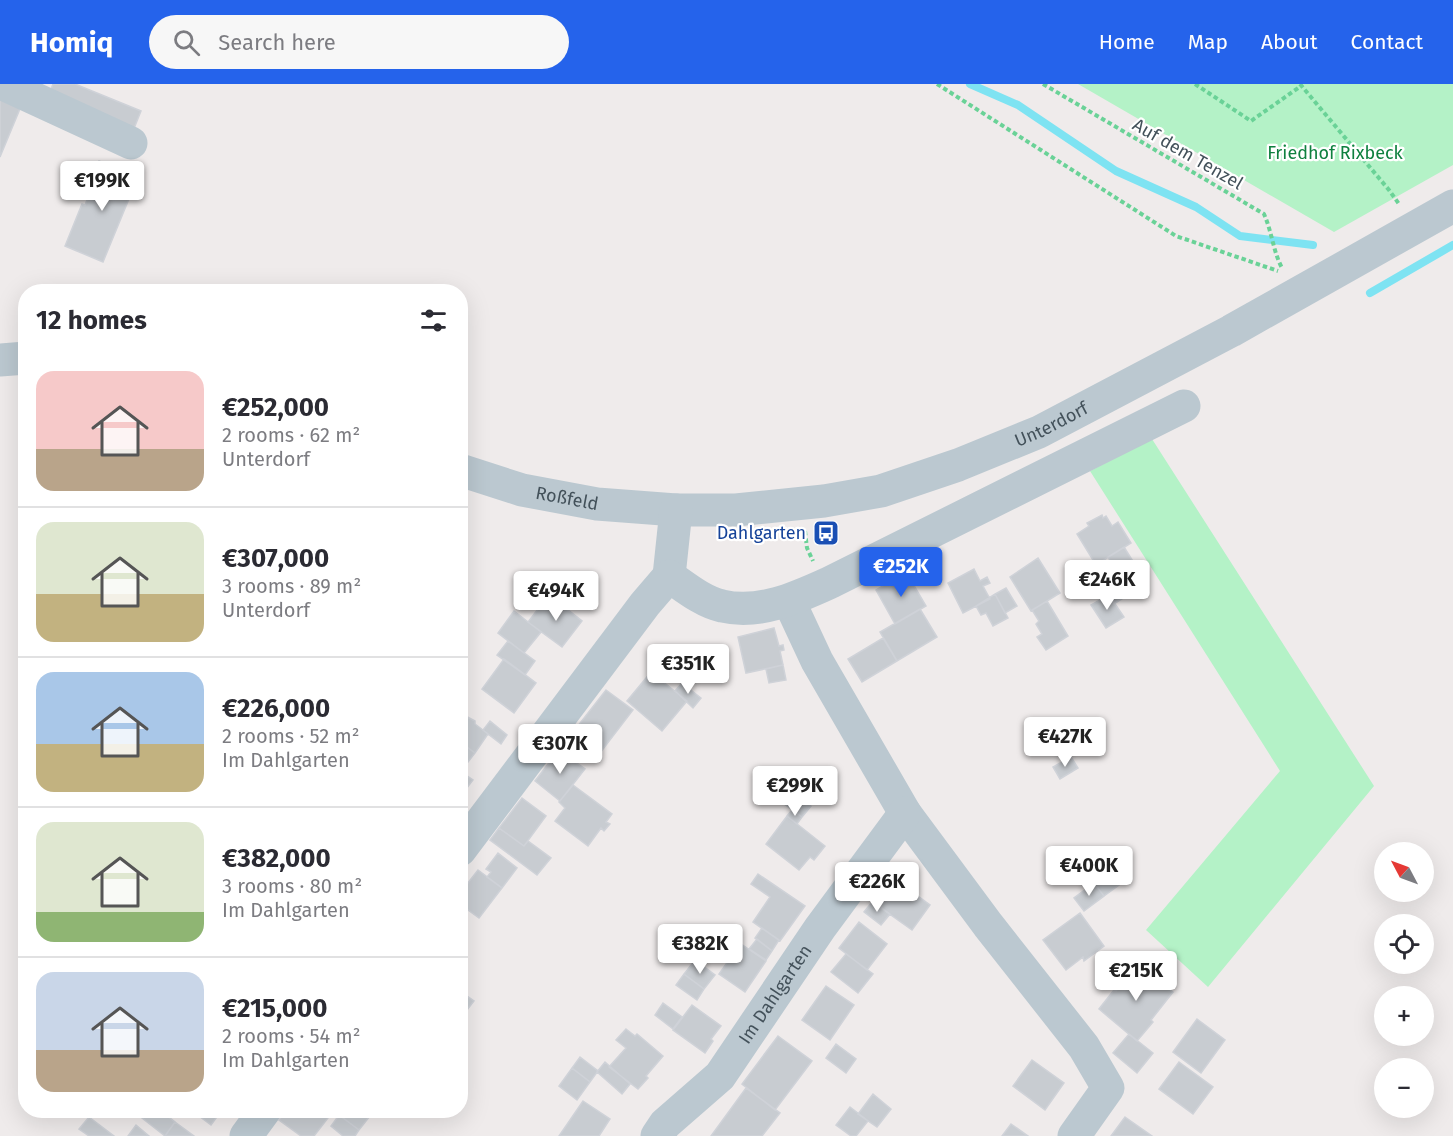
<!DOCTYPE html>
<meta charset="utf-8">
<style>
:root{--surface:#fff;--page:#f7f7f7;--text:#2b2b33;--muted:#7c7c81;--line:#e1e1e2;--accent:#2563eb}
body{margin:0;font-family:"Fira Sans",sans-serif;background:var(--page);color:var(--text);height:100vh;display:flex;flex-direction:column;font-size:22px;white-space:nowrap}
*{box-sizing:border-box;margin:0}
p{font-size:20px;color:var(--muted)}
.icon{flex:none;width:33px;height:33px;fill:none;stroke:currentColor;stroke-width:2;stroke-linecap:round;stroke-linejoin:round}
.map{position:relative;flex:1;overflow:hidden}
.details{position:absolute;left:18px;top:200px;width:450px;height:834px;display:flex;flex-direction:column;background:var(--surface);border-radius:24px;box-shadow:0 6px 24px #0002}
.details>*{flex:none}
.needle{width:39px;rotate:311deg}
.tools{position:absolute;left:1374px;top:758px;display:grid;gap:12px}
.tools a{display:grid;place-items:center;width:60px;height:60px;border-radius:50%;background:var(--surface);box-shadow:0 6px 24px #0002;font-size:30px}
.price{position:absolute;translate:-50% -51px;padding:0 14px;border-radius:6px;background:#fff;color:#222;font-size:20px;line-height:39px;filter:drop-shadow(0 2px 3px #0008)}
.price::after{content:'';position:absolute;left:50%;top:36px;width:18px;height:14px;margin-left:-9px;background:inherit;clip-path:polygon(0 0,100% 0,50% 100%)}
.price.selected{background:var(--accent);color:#fff}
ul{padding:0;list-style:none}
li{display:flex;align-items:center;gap:18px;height:150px;padding:0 18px}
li+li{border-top:2px solid var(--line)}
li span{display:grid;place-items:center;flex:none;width:168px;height:120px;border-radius:18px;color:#555}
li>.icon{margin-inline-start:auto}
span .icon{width:72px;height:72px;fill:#fffc;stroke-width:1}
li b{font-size:26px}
h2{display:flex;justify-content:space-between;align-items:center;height:72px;padding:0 18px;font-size:26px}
header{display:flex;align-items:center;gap:36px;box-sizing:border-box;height:84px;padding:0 30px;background:var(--accent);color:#fff}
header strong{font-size:28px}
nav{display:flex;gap:33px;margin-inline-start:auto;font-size:21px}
.search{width:420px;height:54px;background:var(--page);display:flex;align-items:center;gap:15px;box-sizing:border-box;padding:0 21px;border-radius:33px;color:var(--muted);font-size:22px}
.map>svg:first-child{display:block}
.green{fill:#b4f2c7}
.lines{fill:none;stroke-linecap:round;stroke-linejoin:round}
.stream{stroke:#7ee3f2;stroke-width:8}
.building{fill:#c8ccd1;stroke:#cfd2d8;stroke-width:1.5}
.path{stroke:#6ad297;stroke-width:4;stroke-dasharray:4.5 3;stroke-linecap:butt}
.minor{stroke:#bbc8d0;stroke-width:33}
.labels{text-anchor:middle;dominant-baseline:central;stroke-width:4.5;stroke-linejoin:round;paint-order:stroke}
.park-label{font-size:18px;fill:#0f803f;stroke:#fff}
.street-label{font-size:18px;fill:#43515a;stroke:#fff}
.transit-label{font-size:18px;fill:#164399;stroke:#fff;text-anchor:end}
</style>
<header>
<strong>Homiq</strong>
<div class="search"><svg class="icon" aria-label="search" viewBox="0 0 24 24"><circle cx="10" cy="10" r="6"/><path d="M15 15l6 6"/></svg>Search here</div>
<nav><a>Home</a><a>Map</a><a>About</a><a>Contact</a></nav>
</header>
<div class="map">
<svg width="1453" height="1052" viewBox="0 0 1453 1052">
<rect width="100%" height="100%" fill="#efebeb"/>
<path class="green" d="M1078,0H1453V81L1334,148Z
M1152,355L1374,702L1208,903L1146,846L1280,687L1090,387Z"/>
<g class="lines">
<path class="stream" d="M970,0L1018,21L1116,87L1196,123L1240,152L1313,161
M1370,209L1453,161"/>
</g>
<path class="building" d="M53,0H75L141,27L133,47L48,13Z
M0,12L22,20L0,73Z
M99,77L138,93L103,178L65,162L82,120L85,121L93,100L90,99Z
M1102,431L1103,434L1106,432L1112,442L1118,438L1131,459L1096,481L1077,450L1089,442L1087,439Z
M1124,463L1144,495L1133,502L1131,509L1114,520L1096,490L1112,480L1108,473Z
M1038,474L1060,509L1031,527L1010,493Z
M974,485L980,497L987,493L990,499L983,502L990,515L963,529L948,499Z
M906,488L926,522L895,540L876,506Z
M1006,504L1017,522L1005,529L995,510Z
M995,510L1008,534L993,542L986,529L981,531L976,522Z
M1109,511L1124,533L1106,544L1091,521Z
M553,516H560L566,520L567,525L582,537L562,563L528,538L541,521L547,525Z
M1047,517L1068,552L1046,566L1037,553L1042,550L1036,540L1039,537L1032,526Z
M920,525L937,553L897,577L880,548Z
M514,527L541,548L524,569L498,549Z
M774,544L779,562L783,561L784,566L780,567L783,581L746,589L738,553Z
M883,554L897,577L862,598L848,575Z
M508,557L535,577L525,591L497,571Z
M504,575L536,599L514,629L482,605Z
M783,581L786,596L769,599L766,585Z
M651,588L687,617L662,647L627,617Z
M682,599L701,614L693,624L675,607Z
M606,606L633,626L600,669L573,648Z
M460,629L475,637V640L488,650L475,669L460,658Z
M490,637L507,651L501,660L483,646Z
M460,658L475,669L461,687H460Z
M559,666L585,685L560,717L535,697Z
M1071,673L1078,684L1060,695L1053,683Z
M460,687L473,696L466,705L460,701Z
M573,701L612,730L606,738L610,740L604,747L601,744L588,762L555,737L565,724L559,718Z
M792,707L811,722L802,733L783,719Z
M522,714L546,732L524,762L499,744Z
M792,726L802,733L797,740L787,732Z
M787,732L825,762L814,776L810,773L799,786L766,760Z
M499,744L524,762L528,757L551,774L537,791L490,756Z
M498,769L517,784L502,804L487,793L491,788L486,785Z
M478,786L502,804L479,834L460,820V809Z
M1109,788L1119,801L1104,812L1094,799Z
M758,790L805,822L780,857L753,838L770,813L751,800Z
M889,791L930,821L912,846L870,816Z
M1094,799L1104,812L1084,827L1074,814Z
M873,817L890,830L881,841L864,828Z
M1080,829L1104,862L1084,877L1083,873L1066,886L1043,856Z
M859,838L887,860L867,886L839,864Z
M762,844L779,856L772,867L755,854Z
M722,847L766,877L745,908L719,890L731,873L713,861Z
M757,855L772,867L766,876L749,865Z
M846,870L873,890L858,909L831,888Z
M695,876L715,891L704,905L684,890Z
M1137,879L1173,908L1151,936L1153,938L1137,957L1099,925L1114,906L1116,907Z
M684,890L704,905L697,916L676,901Z
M826,902L854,921L830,956L802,936Z
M460,907L474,917L460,935Z
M663,919L682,933L673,945L655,931Z
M692,921L721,942L711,955L713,957L705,969L673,946Z
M1197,935L1225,956L1201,989L1173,968Z
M626,945L635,952L637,950L663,972L646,992L648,994L638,1005L609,983L626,964L616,956Z
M1129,950L1153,969L1137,989L1113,969Z
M778,952L812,977L775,1026L742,1000Z
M836,960L856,975L846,989L826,974Z
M580,973L598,987L590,998L572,984Z
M1032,976L1064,999L1045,1026L1013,1002Z
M605,978L630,1000L622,1010L597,988Z
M1179,978L1213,1003L1193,1030L1159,1005Z
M572,984L590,998L577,1016L559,1002Z
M746,1004L780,1029L762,1052H711Z
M873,1010L891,1025L877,1043L858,1030Z
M583,1017L610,1035L599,1052H559Z
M850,1023L868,1037L856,1052H851L836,1041Z
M160,1026L175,1038L165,1052L133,1027Z
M191,1026H222L211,1041Z
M286,1026H317L328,1034L314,1052H301L279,1036Z
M371,1026L373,1028L359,1046L334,1027Z
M339,1031L359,1046L355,1052H343L331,1042Z
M89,1033L114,1052H89L79,1045Z
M1125,1033L1152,1052H1111Z
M175,1038L194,1052H165Z
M1011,1040L1028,1052H1002Z
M136,1041L149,1052H128Z"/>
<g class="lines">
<path class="path" d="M937,0L1176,152L1278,187
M1043,0L1264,130C1272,148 1273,167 1282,184
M1195,0L1251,37L1301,2
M1300,0L1389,106L1399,120
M805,447L807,464L813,477"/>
<g class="minor">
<path d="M3,0L131,59"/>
<path d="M0,276L26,274"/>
<path id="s1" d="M460,386L522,406L597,420L676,426H736L824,417L881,407L958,381L1039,348L1231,247L1453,122"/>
<path d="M669,492L676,426"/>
<path d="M789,517L817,577L905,729L988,841L1084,963L1108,1004L1074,1052"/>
<path d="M460,766L645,520L669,492C685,503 703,518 722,522C760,531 798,513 831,498L1184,322"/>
<path d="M246,1052L265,1026"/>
<path id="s2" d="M657,1052L665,1040L720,992L820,844L905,729"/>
</g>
</g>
<defs>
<g id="bus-square" transform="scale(1.35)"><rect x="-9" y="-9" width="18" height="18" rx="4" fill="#1a4fb4" stroke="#fff"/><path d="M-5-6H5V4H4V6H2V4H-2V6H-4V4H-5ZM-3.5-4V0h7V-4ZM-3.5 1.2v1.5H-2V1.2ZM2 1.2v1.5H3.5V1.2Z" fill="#fff"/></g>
</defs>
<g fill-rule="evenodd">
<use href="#bus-square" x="826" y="449"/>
</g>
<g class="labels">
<g class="park-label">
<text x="1335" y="69">Friedhof Rixbeck</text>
</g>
<g class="street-label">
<text transform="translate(1188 70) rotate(30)">Auf dem Tenzel</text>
<text stroke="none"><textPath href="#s1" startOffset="610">Unterdorf</textPath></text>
<text stroke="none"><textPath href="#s1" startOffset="111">Roßfeld</textPath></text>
<text stroke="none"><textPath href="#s2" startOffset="186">Im Dahlgarten</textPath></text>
</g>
<g class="transit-label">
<text x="806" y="449">Dahlgarten</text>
</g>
</g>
</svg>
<div class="tools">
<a><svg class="needle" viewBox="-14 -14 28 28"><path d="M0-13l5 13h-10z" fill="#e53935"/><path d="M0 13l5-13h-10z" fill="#7c7c81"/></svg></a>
<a><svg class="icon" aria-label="locate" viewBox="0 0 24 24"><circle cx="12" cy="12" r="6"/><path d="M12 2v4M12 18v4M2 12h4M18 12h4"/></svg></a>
<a>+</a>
<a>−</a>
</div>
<b class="price" style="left:102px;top:128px">€199K</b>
<b class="price selected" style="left:901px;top:514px">€252K</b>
<b class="price" style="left:1107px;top:527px">€246K</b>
<b class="price" style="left:556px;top:538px">€494K</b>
<b class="price" style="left:688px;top:611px">€351K</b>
<b class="price" style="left:1065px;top:684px">€427K</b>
<b class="price" style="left:560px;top:691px">€307K</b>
<b class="price" style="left:795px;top:733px">€299K</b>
<b class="price" style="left:1089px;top:813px">€400K</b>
<b class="price" style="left:877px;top:829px">€226K</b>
<b class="price" style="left:700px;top:891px">€382K</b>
<b class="price" style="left:1136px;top:918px">€215K</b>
<section class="details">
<h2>12 homes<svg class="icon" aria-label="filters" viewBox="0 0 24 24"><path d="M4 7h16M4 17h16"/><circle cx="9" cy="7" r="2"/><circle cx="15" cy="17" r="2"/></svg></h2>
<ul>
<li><span style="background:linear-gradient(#f6c9c9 65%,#b9a48a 0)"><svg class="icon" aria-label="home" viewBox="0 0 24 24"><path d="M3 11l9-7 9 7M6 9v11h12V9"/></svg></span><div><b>€252,000</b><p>2 rooms · 62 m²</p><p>Unterdorf</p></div></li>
<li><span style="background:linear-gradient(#dfe7d0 60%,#c2b280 0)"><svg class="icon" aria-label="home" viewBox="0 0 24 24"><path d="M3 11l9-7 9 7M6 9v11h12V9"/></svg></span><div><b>€307,000</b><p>3 rooms · 89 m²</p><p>Unterdorf</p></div></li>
<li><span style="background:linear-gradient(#a9c7e8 60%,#c2b280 0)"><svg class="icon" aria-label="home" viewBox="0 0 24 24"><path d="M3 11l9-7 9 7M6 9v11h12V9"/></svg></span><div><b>€226,000</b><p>2 rooms · 52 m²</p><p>Im Dahlgarten</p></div></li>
<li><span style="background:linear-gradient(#dfe7d0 75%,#8fb573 0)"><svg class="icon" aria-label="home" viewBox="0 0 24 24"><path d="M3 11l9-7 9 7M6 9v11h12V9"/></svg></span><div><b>€382,000</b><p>3 rooms · 80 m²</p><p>Im Dahlgarten</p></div></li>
<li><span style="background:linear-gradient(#c9d6e8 65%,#b9a48a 0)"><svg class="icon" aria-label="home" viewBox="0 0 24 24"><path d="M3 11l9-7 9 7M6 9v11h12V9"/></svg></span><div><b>€215,000</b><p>2 rooms · 54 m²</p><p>Im Dahlgarten</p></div></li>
</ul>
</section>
</div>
